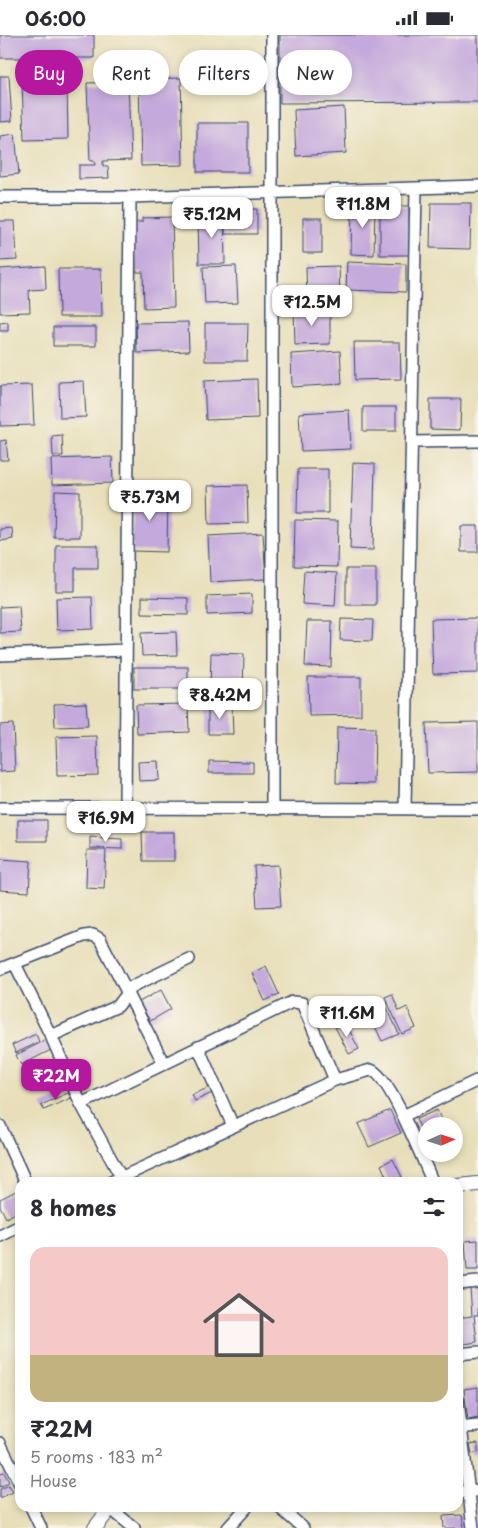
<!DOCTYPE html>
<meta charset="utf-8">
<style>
:root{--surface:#fff;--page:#f7f7f7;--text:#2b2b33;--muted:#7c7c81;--line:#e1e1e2;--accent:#b5179e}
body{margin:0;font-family:"Playpen Sans",sans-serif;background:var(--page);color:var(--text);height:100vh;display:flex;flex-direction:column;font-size:19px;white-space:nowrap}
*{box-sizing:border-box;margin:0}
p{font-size:16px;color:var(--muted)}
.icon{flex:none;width:28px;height:28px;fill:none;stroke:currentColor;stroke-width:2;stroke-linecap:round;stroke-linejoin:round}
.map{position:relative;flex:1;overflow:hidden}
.panel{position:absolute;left:15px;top:1142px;width:448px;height:335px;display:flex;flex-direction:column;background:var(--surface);border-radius:15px;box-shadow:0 2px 8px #0003}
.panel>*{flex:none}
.hud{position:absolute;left:15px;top:15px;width:449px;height:45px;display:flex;gap:10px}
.needle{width:32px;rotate:87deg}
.buttons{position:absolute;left:418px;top:1082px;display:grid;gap:10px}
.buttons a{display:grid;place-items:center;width:45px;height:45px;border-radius:50%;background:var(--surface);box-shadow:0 2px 8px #0003;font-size:25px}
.price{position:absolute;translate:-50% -42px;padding:0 11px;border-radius:10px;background:#fff;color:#222;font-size:16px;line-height:32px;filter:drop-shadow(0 1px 2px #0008)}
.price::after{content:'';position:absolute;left:50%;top:30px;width:15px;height:11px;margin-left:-8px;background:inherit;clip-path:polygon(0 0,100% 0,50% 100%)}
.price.selected{background:var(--accent);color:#fff}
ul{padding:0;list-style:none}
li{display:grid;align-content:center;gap:10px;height:265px;padding:0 15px}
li+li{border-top:1px solid var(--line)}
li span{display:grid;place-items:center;height:155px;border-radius:15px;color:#555}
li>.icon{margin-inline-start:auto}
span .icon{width:90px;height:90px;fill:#fffc;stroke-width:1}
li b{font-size:21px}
h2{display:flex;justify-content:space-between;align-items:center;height:60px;padding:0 15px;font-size:21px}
.chip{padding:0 18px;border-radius:22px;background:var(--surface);box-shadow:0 2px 8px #0003;font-size:18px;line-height:45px}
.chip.selected{background:var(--accent);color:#fff}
.status{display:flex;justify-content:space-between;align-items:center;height:35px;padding:0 25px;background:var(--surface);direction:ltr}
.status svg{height:14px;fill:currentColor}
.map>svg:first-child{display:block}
.building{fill:#c4a9dc}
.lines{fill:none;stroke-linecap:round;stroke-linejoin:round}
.minor-casing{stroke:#3a496c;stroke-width:14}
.tertiary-casing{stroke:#3a496c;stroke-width:16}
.minor{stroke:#fff;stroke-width:11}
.tertiary{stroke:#fff;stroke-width:14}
</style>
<div class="status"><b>06:00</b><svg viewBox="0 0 49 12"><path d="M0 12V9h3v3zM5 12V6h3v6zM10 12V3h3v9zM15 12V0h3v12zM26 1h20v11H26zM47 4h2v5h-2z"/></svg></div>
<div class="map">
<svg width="478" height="1493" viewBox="0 0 478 1493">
<rect width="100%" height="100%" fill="#f7f3e8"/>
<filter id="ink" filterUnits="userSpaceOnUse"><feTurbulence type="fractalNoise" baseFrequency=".02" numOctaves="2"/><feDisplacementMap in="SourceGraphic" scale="10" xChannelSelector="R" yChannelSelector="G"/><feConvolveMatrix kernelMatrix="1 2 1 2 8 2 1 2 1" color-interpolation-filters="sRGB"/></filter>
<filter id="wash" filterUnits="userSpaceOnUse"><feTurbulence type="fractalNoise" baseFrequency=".0096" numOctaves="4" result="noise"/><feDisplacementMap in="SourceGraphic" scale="20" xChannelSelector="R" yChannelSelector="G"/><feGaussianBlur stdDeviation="1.12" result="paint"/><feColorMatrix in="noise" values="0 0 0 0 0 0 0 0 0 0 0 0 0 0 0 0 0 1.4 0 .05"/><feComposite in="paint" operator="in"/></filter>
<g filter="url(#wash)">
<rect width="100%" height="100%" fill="#e8dfba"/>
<g id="blocks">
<path class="building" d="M0,0H94V23H0Z
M280,0H478V67L280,68Z
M0,41H9L12,86L0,87Z
M181,43L183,130L141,131L139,44Z
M67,44L68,104L24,105L22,45Z
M128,47L131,125L103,126V131H108L109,143L79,144V130H95L94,126H90L87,48Z
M344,72L346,118L296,121L294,75Z
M197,88H248V137H197Z
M15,99L19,139L0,141V101Z
M352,168L375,169L374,220L351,219Z
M431,168H471L470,214L430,213Z
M380,171H409L410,220H380Z
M225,174H257V199H225Z
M224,179L225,229H199L198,180Z
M172,182L174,272L144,273L143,237H136L134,187H142V183Z
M303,183H322V218H303Z
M0,186H15L17,225L0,226Z
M347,227L406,229V257L346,255Z
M45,231L46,254L29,255L30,277L0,278V234Z
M236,231L238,268L205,269L203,232Z
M339,231L340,262L307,263L306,232Z
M58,234H101L102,282H59Z
M294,274H330V309L295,310Z
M8,287V296H0V288Z
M188,287L189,316L137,318L136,288Z
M205,288H248L247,326H205Z
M53,292H96V311H53Z
M354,307H400L401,344L355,345Z
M340,316L342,349L292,352L291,319Z
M257,344L258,383L206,385L204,346Z
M84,346L86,382L60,383L59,347Z
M32,350L34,390L0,391V351Z
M430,364H461L460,395L430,394Z
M363,372H396V396H363Z
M349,375L351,414L301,416L299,378Z
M62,400L63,421H53L52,401Z
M6,405L8,425H0V406Z
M112,422L113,448L52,450L51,424Z
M353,428L375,429L373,515L350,514Z
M298,434H328V478H297Z
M247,450L248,488L209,489L208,451Z
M55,456L80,457V502H54Z
M133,458L168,459L167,517L133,516Z
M295,485L338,486L337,532L294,531Z
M461,491H478V517H461Z
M12,493L13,504L0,506V494Z
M263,498L266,544L210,547L208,501Z
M56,510H98V533H75V556H56Z
M346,534H376V570H346Z
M304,536L337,538L335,571L302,569Z
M252,559V578L207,580V561Z
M92,562L93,594L57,595L56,563Z
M142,562L188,563V580L142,579Z
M19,571L21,597L0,598V572Z
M478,583V638L433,639L431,584Z
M341,584L373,585L372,606L340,605Z
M307,586H332L331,632L305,631Z
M176,597L177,620L142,621L141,598Z
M211,618L244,619L243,653L210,652Z
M134,632H188V654H134Z
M308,642H361V680L309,681Z
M86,668L88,691L55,692L54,669Z
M188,669L189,697L137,699L136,670Z
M232,671L233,699H208V672Z
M478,687V737L428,738L426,688Z
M13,689L15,736L0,737V690Z
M337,692L375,693L374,749L336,748Z
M97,701L98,740L57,741L56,702Z
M158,726L159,745L139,746L138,727Z
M209,726L253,727V738H209Z
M18,785H47V806H18Z
M142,797H174V826H143Z
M90,802L122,804V814L90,813Z
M87,815H106L104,854L86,853Z
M0,824L31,826L29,857L0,855Z
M278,830L281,871L257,872L254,831Z
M266,931L279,959L265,966L252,938Z
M161,955L171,974L150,986L139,967Z
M392,959L399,976L407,972L416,993L402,999L385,962Z
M386,971L399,999L382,1006L369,979Z
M345,987L359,1014L349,1019L335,992Z
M36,999L39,1007L16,1018L12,1010Z
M46,1005L51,1015L21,1030L16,1020Z
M210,1052L212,1058L195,1066L192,1060Z
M68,1058L71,1063L44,1075L41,1070Z
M390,1075L401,1098L369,1112L358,1089Z
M437,1075L444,1091H426V1106L416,1084Z
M393,1124L402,1142L389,1148L381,1130Z
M18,1155L20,1176L6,1183L0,1171V1164Z
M478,1205V1235H467L465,1206Z
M478,1252V1280H474L477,1307L458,1310V1283L472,1281L470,1253Z
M478,1352V1383L468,1385L464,1354Z
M478,1408V1418L472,1419L470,1409Z
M4,1437L9,1447L0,1452V1439Z
M9,1450L13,1457L0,1463V1454Z
M462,1480L464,1493H444L443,1481Z"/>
</g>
</g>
<g filter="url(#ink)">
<use href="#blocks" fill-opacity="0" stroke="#3a496c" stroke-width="1"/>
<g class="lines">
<g class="minor-casing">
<path id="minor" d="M272,0V774
M0,162H130L478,151
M411,407L478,406
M0,620L126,615
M0,773L478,774
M125,774L130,162
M405,774L416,153
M15,929L51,1001L81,1069L121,1142
M0,934L84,901L93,900L100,904L164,1029
M51,1001L118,971L133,951L189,924
M198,1012L233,1091
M81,1069L292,967L302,968L335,1045
M403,1081L476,1046
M0,1091L26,1148
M109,1148L335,1045L371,1035C389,1039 424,1128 433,1148
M0,1201L20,1191
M458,1249L478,1247
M458,1319L478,1317
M458,1366L473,1493
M458,1393L478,1391
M0,1408L20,1449
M458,1458L478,1455
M31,1472L41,1493
M279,1472L303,1493
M110,1473L134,1493
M228,1493L247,1472"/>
</g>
<g class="tertiary-casing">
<path id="tertiary" d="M458,1151L478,1149
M95,1493L111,1472"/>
</g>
<use href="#minor" class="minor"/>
<use href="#tertiary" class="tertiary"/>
</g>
</g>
</svg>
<div class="buttons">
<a><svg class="needle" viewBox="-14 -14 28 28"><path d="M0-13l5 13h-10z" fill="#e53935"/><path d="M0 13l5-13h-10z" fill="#7c7c81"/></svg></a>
</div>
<b class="price" style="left:363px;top:194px">₹11.8M</b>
<b class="price" style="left:212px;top:204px">₹5.12M</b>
<b class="price" style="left:312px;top:292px">₹12.5M</b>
<b class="price" style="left:150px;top:487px">₹5.73M</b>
<b class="price" style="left:220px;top:685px">₹8.42M</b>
<b class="price" style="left:106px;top:808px">₹16.9M</b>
<b class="price" style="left:347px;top:1003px">₹11.6M</b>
<b class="price selected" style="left:56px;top:1066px">₹22M</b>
<div class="hud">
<a class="chip selected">Buy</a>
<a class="chip">Rent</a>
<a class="chip">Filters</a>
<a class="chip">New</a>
</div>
<section class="panel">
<h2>8 homes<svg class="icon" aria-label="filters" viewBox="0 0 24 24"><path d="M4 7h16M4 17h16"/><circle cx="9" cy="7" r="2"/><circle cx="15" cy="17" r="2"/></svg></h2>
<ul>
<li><span style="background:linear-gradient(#f6c9c9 70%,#c2b280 0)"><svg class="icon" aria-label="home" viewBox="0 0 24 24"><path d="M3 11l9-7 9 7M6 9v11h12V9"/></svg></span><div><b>₹22M</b><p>5 rooms · 183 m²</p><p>House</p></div></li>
</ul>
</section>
</div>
